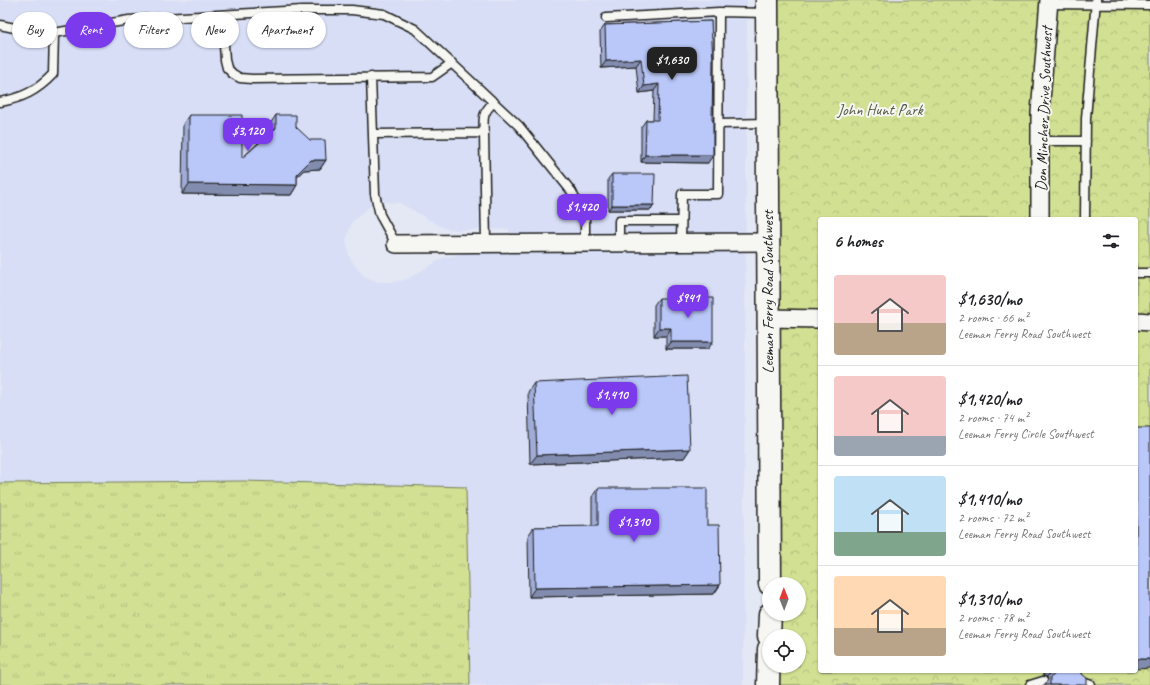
<!DOCTYPE html>
<meta charset="utf-8">
<style>
:root{--surface:#fff;--page:#f2f2f2;--text:#202124;--muted:#757577;--line:#e0e0e0;--accent:#7c3aed}
body{margin:0;font-family:Caveat,sans-serif;background:var(--page);color:var(--text);height:100vh;display:flex;flex-direction:column;font-size:15px;white-space:nowrap}
*{box-sizing:border-box;margin:0}
p{font-size:13px;color:var(--muted)}
.icon{flex:none;width:22px;height:22px;fill:none;stroke:currentColor;stroke-width:2;stroke-linecap:round;stroke-linejoin:round}
.map{position:relative;flex:1;overflow:hidden}
.panel{position:absolute;left:818px;top:217px;width:320px;height:456px;display:flex;flex-direction:column;background:var(--surface);border-radius:4px;box-shadow:0 1px 3px #0004}
.panel>*{flex:none}
.guide{position:absolute;left:12px;top:12px;width:380px;height:36px;display:flex;gap:8px}
.needle{width:26px;rotate:359deg}
.controls{position:absolute;left:762px;top:577px;display:grid;gap:8px}
.controls a{display:grid;place-items:center;width:44px;height:44px;border-radius:50%;background:var(--surface);box-shadow:0 1px 3px #0004;font-size:20px}
.price{position:absolute;translate:-50% -34px;padding:0 9px;border-radius:8px;background:var(--accent);color:#fff;font-size:13px;line-height:26px;filter:drop-shadow(0 1px 2px #0008)}
.price::after{content:'';position:absolute;left:50%;top:24px;width:12px;height:9px;margin-left:-6px;background:inherit;clip-path:polygon(0 0,100% 0,50% 100%)}
.price.selected{background:#222;color:#fff}
ul{padding:0;list-style:none}
li{display:flex;align-items:center;gap:12px;height:100px;padding:0 16px}
li+li{border-top:1px solid var(--line)}
li span{display:grid;place-items:center;flex:none;width:112px;height:80px;border-radius:4px;color:#555}
li>.icon{margin-inline-start:auto}
span .icon{width:48px;height:48px;fill:#fffc;stroke-width:1}
li b{font-size:17px}
h2{display:flex;justify-content:space-between;align-items:center;height:48px;padding:0 16px;font-size:17px}
.pill{padding:0 14px;border-radius:18px;background:var(--surface);box-shadow:0 1px 3px #0004;font-size:14px;line-height:36px}
.pill.selected{background:var(--accent);color:#fff}
.map>svg:first-child{display:block}
.built{fill:#d7def6;fill-rule:evenodd}
.grass{fill:url(#grass-tufts);stroke:#767e58}
.park{fill:url(#park-crowns);stroke:#767e58;fill-rule:evenodd}
.lines{fill:none;stroke-linecap:round;stroke-linejoin:round}
.lane-casing{stroke:#1c1c1c;stroke-width:11}
.street-casing{stroke:#1c1c1c;stroke-width:20}
.secondary-casing{stroke:#1c1c1c;stroke-width:25}
.lane{stroke:#f6f6f2;stroke-width:8}
.street{stroke:#f6f6f2;stroke-width:17}
.secondary{stroke:#f6f6f2;stroke-width:22}
.wall{fill:#a0acd6;stroke:#1c1c1c}
.shaded-wall{fill:#828cae;stroke:#1c1c1c}
.building{fill:#bac8f9;stroke:#1c1c1c}
.labels{text-anchor:middle;dominant-baseline:central;stroke-width:4;stroke-linejoin:round;paint-order:stroke}
.street-label{font-size:16px;fill:#1c1c1c;stroke:#f6f6f2}
.park-label{font-size:16px;fill:#525740;stroke:#f6f6f2}
</style>
<div class="map">
<svg width="1150" height="685" viewBox="0 0 1150 685">
<defs>
<pattern id="grass-tufts" width="24" height="20" patternUnits="userSpaceOnUse"><rect width="24" height="20" fill="#d1e093"/><path d="M3 7l-1-3M5 7V3M7 7l1-3M15 17l-1-3M17 17v-4M19 17l1-3" fill="none" stroke="#b3c07e"/></pattern>
<pattern id="park-crowns" width="20" height="18" patternUnits="userSpaceOnUse"><rect width="20" height="18" fill="#d1e093"/><path d="M2 6a3 3 0 1 1 6 0M12 15a3 3 0 1 1 6 0" fill="none" stroke="#b3c07e"/></pattern>
</defs>
<rect width="100%" height="100%" fill="#e4e8f4"/>
<filter id="ink" filterUnits="userSpaceOnUse"><feTurbulence type="fractalNoise" baseFrequency=".025" numOctaves="2"/><feDisplacementMap in="SourceGraphic" scale="8" xChannelSelector="R" yChannelSelector="G"/><feConvolveMatrix kernelMatrix="1 2 1 2 8 2 1 2 1" color-interpolation-filters="sRGB"/></filter>
<g filter="url(#ink)">
<path class="built" d="M0,0H747L743,685H470L465,487L243,481L0,483ZM385,202L400,203L444,228L458,230L509,229L510,252L463,253L443,258L406,280L393,282H378L364,276L355,266L349,256L346,240L352,222L362,213L373,204Z"/>
<path class="grass" d="M243,481L466,487L470,685H0V483Z"/>
<path class="park" d="M767,0H1150V685H766L769,318ZM820,219H1136V671H820ZM769,584H799V614H769ZM769,636H799V666H769Z"/>
<g class="lines">
<g class="lane-casing">
<path id="lane" d="M1048,4L1150,5
M222,15L225,60L227,68L233,74L240,78L252,79L432,77L452,63
M606,18L719,12L767,13
M0,25L34,32L54,33L129,20L303,10H352L384,14L415,29L519,126L572,192L585,220V243
M371,77L375,194L380,215L396,244
M0,102C22,98 37,91 53,74L54,33
M719,124L766,123
M484,133C483,118 482,113 494,102
M373,134L484,133L486,243
M1040,141H1086
M1085,219L1086,118L1096,0
M681,242L682,194H718L719,12
M619,243V221H681
M1136,273H1150
M1080,681L1091,685
M1030,685L1043,681"/>
</g>
<g class="street-casing">
<path id="street" d="M1040,219V113L1049,0
M396,244L768,242
M769,318L820,319
M1136,321L1150,322"/>
</g>
<g class="secondary-casing">
<path id="secondary" d="M767,0L770,584
M769,636L770,614
M768,685L769,649"/>
</g>
<use href="#lane" class="lane"/>
<use href="#street" class="street"/>
<use href="#secondary" class="secondary"/>
</g>
<path class="wall" d="M711,21L708,163L641,162V127L646,120H653L654,91L639,93L636,66L601,68L600,32L605,25Z
M189,115L242,158L269,133L270,124L276,115L296,127L326,160L320,169L304,170L297,176V185L291,195L182,194L183,124Z
M612,174L654,205L651,210H608V179Z
M659,298L708,349H666V336H654V305Z
M534,383L690,449L684,458L530,464L528,392Z
M598,488L707,525L720,585L714,594L529,597L528,536L534,527H592V497Z
M1043,671H1084L1082,674L1087,685H1044L1048,680L1047,677L1043,676Z"/>
<path class="shaded-wall" d="M641,59L636,66L601,68L606,61Z
M659,84L654,91L639,93L644,86Z
M645,155H713L708,163L641,162Z
M311,160H326L320,169L304,170L290,183L297,174Z
M189,184L297,185L291,195L182,194Z
M612,205H654L651,210H608Z
M659,328H671L666,336H654Z
M671,342H713L708,349H666Z
M690,449L684,458L530,464L537,455Z
M720,585L714,594L529,597L535,588Z
M1136,659H1150V668L1136,669Z
M1046,671H1051L1047,677L1043,676Z"/>
<path class="building" d="M711,21L713,62L712,120H713V155H645L646,120H658L659,84L644,86L641,59L606,61L605,25Z
M189,115H242V158L276,128V115H296V127L310,140H325L326,160H311L297,174V185L189,184Z
M612,174H655L654,205H612Z
M659,298H713V342H671V328H659Z
M687,376L690,449L537,455L534,383Z
M1136,428H1150V659H1136Z
M598,488H707V525H719L720,585L535,588L534,527L598,526Z
M1054,671H1082L1081,672L1083,675L1087,678V685H1050V677L1053,676L1055,673Z"/>
</g>
<g class="labels">
<g class="street-label">
<text transform="translate(1044 109) rotate(-88)">Don Mincher Drive Southwest</text>
<text transform="translate(768 292) rotate(-90)">Leeman Ferry Road Southwest</text>
</g>
<g class="park-label">
<text x="880" y="110">John Hunt Park</text>
</g>
</g>
</svg>
<div class="controls">
<a><svg class="needle" viewBox="-14 -14 28 28"><path d="M0-13l5 13h-10z" fill="#e53935"/><path d="M0 13l5-13h-10z" fill="#757577"/></svg></a>
<a><svg class="icon" aria-label="locate" viewBox="0 0 24 24"><circle cx="12" cy="12" r="6"/><path d="M12 2v4M12 18v4M2 12h4M18 12h4"/></svg></a>
</div>
<b class="price selected" style="left:672px;top:81px">$1,630</b>
<b class="price" style="left:248px;top:152px">$3,120</b>
<b class="price" style="left:582px;top:228px">$1,420</b>
<b class="price" style="left:688px;top:319px">$941</b>
<b class="price" style="left:612px;top:416px">$1,410</b>
<b class="price" style="left:634px;top:543px">$1,310</b>
<div class="guide">
<a class="pill">Buy</a>
<a class="pill selected">Rent</a>
<a class="pill">Filters</a>
<a class="pill">New</a>
<a class="pill">Apartment</a>
</div>
<section class="panel">
<h2>6 homes<svg class="icon" aria-label="filters" viewBox="0 0 24 24"><path d="M4 7h16M4 17h16"/><circle cx="9" cy="7" r="2"/><circle cx="15" cy="17" r="2"/></svg></h2>
<ul>
<li><span style="background:linear-gradient(#f6c9c9 60%,#b9a48a 0)"><svg class="icon" aria-label="home" viewBox="0 0 24 24"><path d="M3 11l9-7 9 7M6 9v11h12V9"/></svg></span><div><b>$1,630/mo</b><p>2 rooms · 66 m²</p><p>Leeman Ferry Road Southwest</p></div></li>
<li><span style="background:linear-gradient(#f6c9c9 75%,#9aa5b1 0)"><svg class="icon" aria-label="home" viewBox="0 0 24 24"><path d="M3 11l9-7 9 7M6 9v11h12V9"/></svg></span><div><b>$1,420/mo</b><p>2 rooms · 74 m²</p><p>Leeman Ferry Circle Southwest</p></div></li>
<li><span style="background:linear-gradient(#bfe0f5 70%,#7fa58c 0)"><svg class="icon" aria-label="home" viewBox="0 0 24 24"><path d="M3 11l9-7 9 7M6 9v11h12V9"/></svg></span><div><b>$1,410/mo</b><p>2 rooms · 72 m²</p><p>Leeman Ferry Road Southwest</p></div></li>
<li><span style="background:linear-gradient(#ffd9b3 65%,#b9a48a 0)"><svg class="icon" aria-label="home" viewBox="0 0 24 24"><path d="M3 11l9-7 9 7M6 9v11h12V9"/></svg></span><div><b>$1,310/mo</b><p>2 rooms · 78 m²</p><p>Leeman Ferry Road Southwest</p></div></li>
</ul>
</section>
</div>
